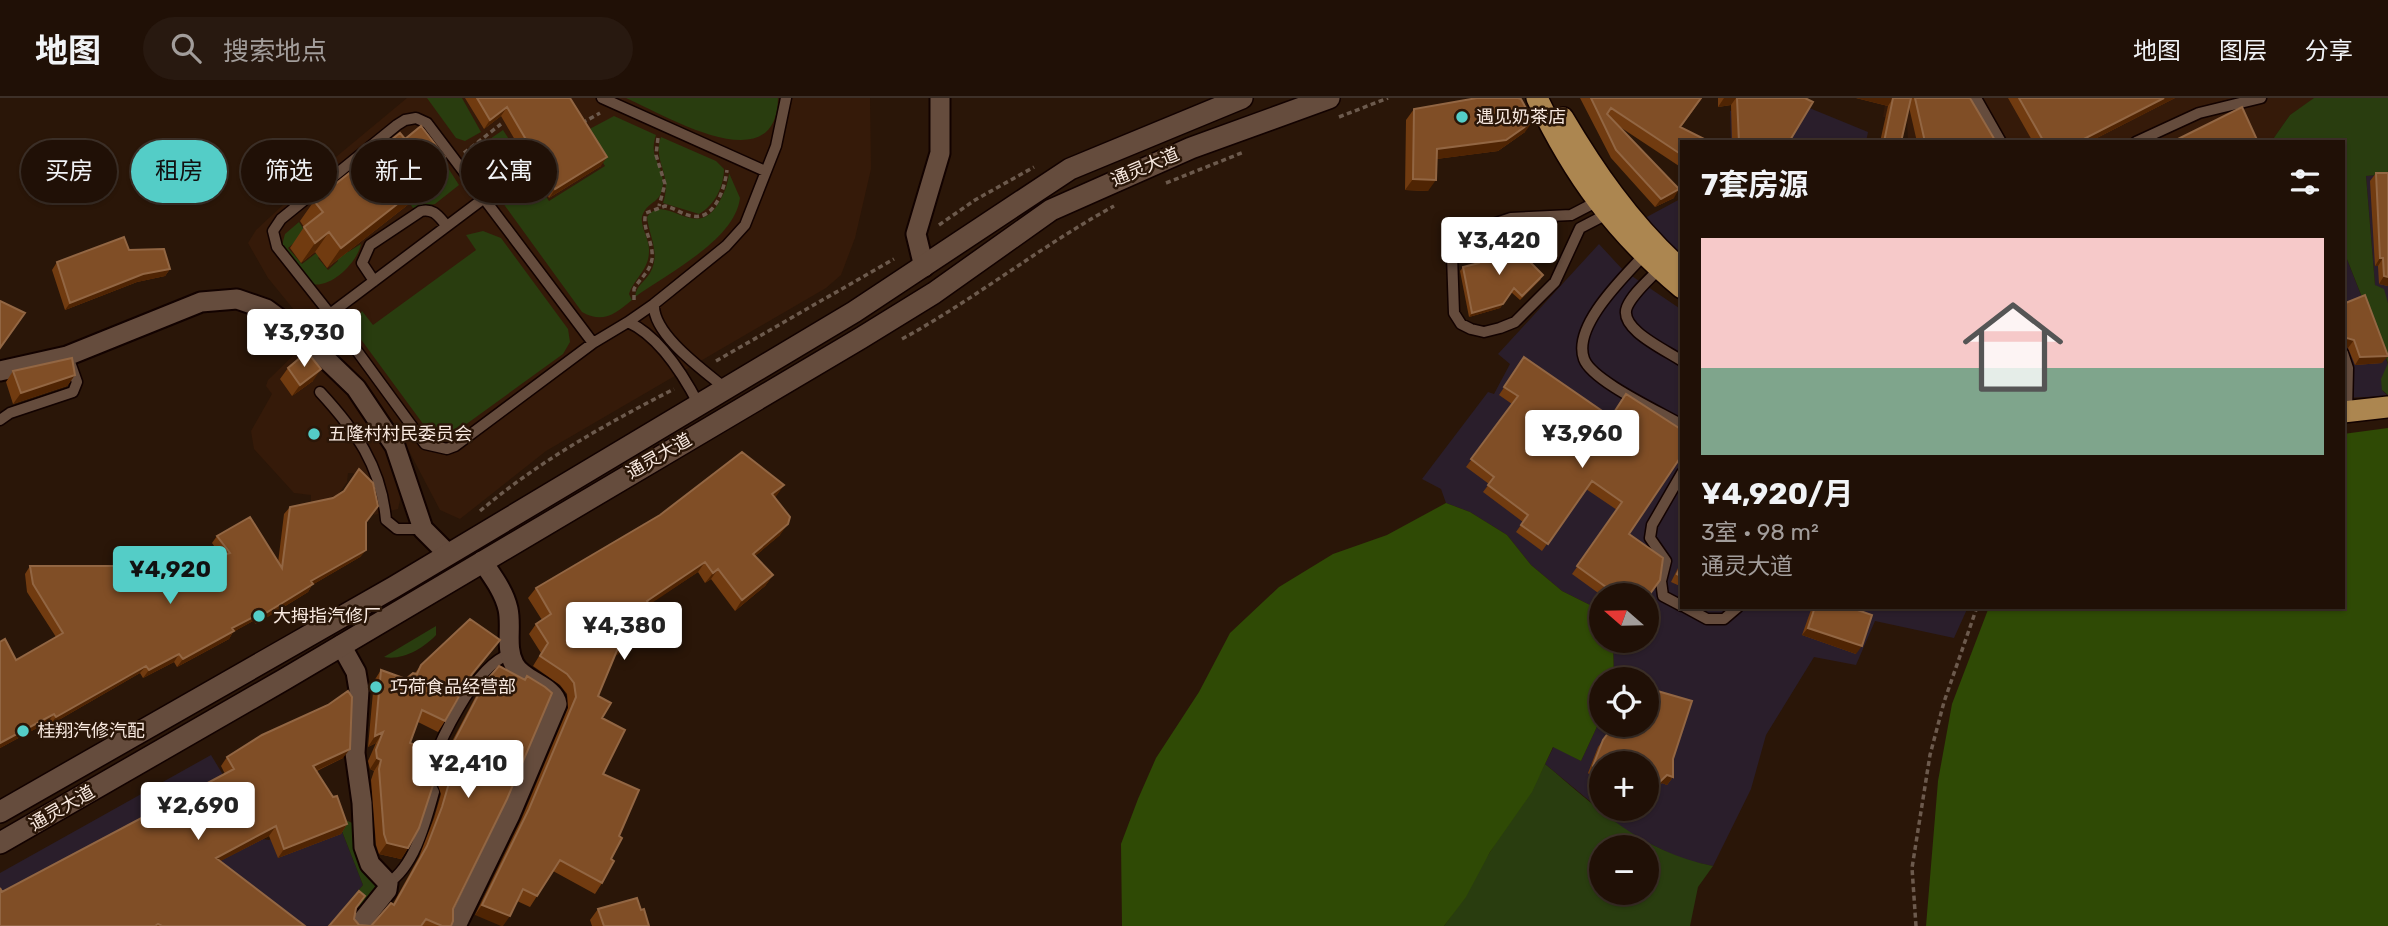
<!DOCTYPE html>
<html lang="zh">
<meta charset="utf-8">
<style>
:root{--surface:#201006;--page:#281910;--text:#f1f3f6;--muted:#a29d9b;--line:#3d3028;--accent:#54cdc7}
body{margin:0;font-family:Rubik,"Noto Sans SC",sans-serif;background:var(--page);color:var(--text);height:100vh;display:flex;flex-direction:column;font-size:26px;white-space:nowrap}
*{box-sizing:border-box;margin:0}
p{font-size:23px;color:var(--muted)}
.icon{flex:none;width:38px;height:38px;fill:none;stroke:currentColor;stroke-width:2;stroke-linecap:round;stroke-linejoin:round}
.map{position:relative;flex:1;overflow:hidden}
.drawer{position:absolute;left:1680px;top:42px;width:665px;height:469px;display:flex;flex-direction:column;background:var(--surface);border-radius:0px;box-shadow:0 2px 5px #0004,0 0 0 2px var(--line)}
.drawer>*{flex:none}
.top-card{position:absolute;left:21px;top:42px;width:665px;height:63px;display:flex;gap:14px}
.needle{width:46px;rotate:290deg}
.tools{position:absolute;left:1589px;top:485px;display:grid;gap:14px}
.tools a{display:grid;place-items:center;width:70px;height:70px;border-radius:50%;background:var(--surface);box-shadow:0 2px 5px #0004,0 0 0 2px var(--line);font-size:35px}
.price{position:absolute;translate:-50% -60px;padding:0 16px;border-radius:7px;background:#fff;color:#222;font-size:23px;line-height:46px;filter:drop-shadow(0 2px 4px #0008)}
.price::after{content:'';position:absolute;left:50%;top:42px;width:21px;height:16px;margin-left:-10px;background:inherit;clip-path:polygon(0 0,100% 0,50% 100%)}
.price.active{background:var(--accent);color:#111}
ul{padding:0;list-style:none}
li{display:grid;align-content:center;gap:14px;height:371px;padding:0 21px}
li span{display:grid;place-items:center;height:217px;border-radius:0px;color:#555}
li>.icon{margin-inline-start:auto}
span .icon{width:126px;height:126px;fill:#fffc;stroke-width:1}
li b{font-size:30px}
h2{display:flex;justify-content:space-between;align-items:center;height:84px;padding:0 21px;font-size:30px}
.tag{padding:0 24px;border-radius:32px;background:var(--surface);box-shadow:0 2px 5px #0004,0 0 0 2px var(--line);font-size:24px;line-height:63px}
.tag.active{background:var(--accent);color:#111}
header{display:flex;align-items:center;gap:42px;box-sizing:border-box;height:98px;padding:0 35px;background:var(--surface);border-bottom:2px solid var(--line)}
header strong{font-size:33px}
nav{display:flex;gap:38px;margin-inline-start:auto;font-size:24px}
.search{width:490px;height:63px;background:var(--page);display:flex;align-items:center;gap:18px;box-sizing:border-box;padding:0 24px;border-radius:38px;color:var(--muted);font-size:26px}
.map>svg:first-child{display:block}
.built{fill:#351a09}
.industrial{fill:#2a1e2b;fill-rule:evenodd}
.green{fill:#293d0f;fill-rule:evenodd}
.forest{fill:#2f4a05}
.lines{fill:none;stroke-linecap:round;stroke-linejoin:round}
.service-casing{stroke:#120200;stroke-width:13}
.minor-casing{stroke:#120200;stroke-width:23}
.secondary-casing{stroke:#120200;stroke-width:24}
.trunk-casing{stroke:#120200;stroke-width:24}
.path{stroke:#6c5a4d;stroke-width:3.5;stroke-dasharray:5 3.5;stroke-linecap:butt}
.service{stroke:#654c3d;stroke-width:10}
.minor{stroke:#654c3d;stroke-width:19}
.secondary{stroke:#654c3d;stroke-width:21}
.trunk{stroke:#ac8650;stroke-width:21}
.wall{fill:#713b10}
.shaded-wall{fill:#4f2403}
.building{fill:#804e26;stroke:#926643;stroke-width:2}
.poi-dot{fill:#54cdc7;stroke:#2a1608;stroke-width:2.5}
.labels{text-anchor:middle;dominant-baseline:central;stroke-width:5;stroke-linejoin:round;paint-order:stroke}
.poi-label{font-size:18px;fill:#f8e9e0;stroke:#2a1608;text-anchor:start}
.street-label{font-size:18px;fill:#f8e9e0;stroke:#2a1608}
</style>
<header>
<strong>地图</strong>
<div class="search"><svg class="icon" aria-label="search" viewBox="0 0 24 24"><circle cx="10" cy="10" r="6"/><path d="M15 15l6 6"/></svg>搜索地点</div>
<nav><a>地图</a><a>图层</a><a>分享</a></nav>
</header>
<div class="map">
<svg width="2388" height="828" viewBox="0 0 2388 828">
<rect width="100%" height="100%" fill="#2a1608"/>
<path class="built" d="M407,0H870L871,71L855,140L841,177L826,190L546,353L460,421L440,412L409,353L365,285L312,234L268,180L248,145L256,132L324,69Z
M1886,0H2316L2290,17L2271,44H1908L1907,22L1883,19Z
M300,251L345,291L380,340L388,353L401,398L398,411L374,417L375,406L353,375H348L347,384L337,398L324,406H311V397L294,395L254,351L251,333L272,296L266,288L268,282Z"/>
<path class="industrial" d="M1785,0L1868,34L1866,44H1731L1730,13Z
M2388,76V205L2375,187L2366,78Z
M1682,100V158L1643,121Z
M1599,146L1623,172L1682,212V509H1968L1954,540L1875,523L1856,567L1814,559L1766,637L1751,691L1713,768L1684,762L1631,737L1545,666L1554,648L1581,663L1601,620V626H1647V581H1614L1613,543L1647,542V497H1601V522L1594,509L1562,493L1531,467L1507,437L1470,414L1446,405L1441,391L1422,381L1488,294L1494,296L1510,266L1498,256ZM1601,665H1647V710H1601Z
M2343,151L2388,266L2382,292L2388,298L2343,300Z
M211,657L262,741L269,742L336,718L363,787L328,828H222L0,805V775Z"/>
<path class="green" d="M427,0H462L481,34L465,43L456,40Z
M626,0H778C777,86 663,16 626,0Z
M2314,0H2388V76L2366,78L2375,187L2384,191L2388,205V297L2382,292L2381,281L2388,265L2343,151V44H2271L2290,17Z
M614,18L656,37C648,61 663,65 663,85C662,106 649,102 643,116C638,126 650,141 649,153C649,172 635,179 629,196L632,202C615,216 603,226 582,214L471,61L474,52L503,32L549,103L605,68L584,34Z
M661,39L716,63L724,71C724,88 715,107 699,116L663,105C673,75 652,64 661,39Z
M441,59L459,87L435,106L413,110L411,107L425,95L421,89L427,71Z
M729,75L740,100C735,142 668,175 635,199C636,187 645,184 650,175C661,156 649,138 647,119C665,93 695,144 718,106C724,96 728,86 729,75Z
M299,124L306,135L288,150L302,166L319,153L323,156L318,160L328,172L338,163L334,157L344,149L348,154L361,146C358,163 332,191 311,186L282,147L285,136Z
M483,133L501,140L568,231L570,244L563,256L454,335L442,338L429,334L357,236L354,226L362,213L373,227L476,152L466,137Z
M436,528V537C424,550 402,563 384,559Z
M1545,666C1600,712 1640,753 1713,768L1698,789L1690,828H1444C1462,804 1474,779 1490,754C1508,723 1530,698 1545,666ZM1601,749H1647V794H1601Z
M336,718L357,727L368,774L377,790L364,813L352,800L363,787Z"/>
<path class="forest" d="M2388,330V828H1926L1938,683L1952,606L1989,509H2343V336Z
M1446,405L1470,414L1507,437L1531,467L1562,493L1594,509L1601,522V542L1613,544L1614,581H1601V620L1581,663L1553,649L1532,694L1490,754L1466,799L1444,828H1122L1121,746L1138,701L1156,660L1199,594L1230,535L1279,489L1333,456L1387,437Z"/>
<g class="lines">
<g class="service-casing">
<path id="service" d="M602,0L765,73
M1976,0L2001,44
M2136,44L2199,15L2261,0
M1598,103L1571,117L1511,120L1490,127L1452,157L1454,215L1461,226L1471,231L1484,234L1500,230L1515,224L1555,184L1580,130L1607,116
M1644,157C1624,179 1572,228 1584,261C1592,283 1660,314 1682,327
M1659,171C1649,182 1633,195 1627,209C1618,231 1666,252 1682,263
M374,183L362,165L370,147L421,113C434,110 439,119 447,128
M330,216L483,101
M628,224L654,206
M593,245L427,25L416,20L405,22L397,27L281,121L273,133L277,149L330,216L425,346L447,351L455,348L593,245L628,224C659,238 684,278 699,307
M2343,255L2348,270L2347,314
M725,290C703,272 652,236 654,206L726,148L745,127L776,48L786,0
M320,294C356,333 381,368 386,422L397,431H423
M0,322L10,315L73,294L77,284L71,267
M1682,375L1652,427L1650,440L1666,463L1661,483L1663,498L1682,508
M1685,509L1707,521H1724L1738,509
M388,785C415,768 426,722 434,694L427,680C438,645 474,568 510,556"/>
</g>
<g class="minor-casing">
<path id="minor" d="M924,169L916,136L940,55V0
M0,273L67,258L201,204L237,201L266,211L300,236L356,290L395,348L423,431L447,455
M341,547L356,574L359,592L355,655L362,705L364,749L370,766L388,785L387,792L358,828
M456,828L510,717L557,606C555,588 522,583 514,566C505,549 512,529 508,511C504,493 492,478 482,463"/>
</g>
<g class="secondary-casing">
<path id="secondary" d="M0,714L394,489L854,214L1070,71L1242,0
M0,745L285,581L861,240L934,195L1051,112L1191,50L1329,0"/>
</g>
<g class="trunk-casing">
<path id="trunk" d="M1537,0C1574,78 1616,135 1682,190
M1563,20C1595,74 1629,123 1675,166
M2343,314L2388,309"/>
</g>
<path class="path" d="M1339,19L1388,0
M582,25L600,15
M658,40L656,57L665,86L659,108
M464,55L501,26
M1166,85L1244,54
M939,127L975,102L1034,69
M634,202V191C640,180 650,174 652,161C654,144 641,130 646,115L665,108C675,110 683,117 692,118C715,123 725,89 727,72
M902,241C975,201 1041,148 1114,108
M716,263L894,161
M480,413C539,363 606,326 674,291
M1916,828L1912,770L1930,657L1944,604L1977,509"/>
<use href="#service" class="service"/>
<use href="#minor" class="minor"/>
<use href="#secondary" class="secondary"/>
<use href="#trunk" class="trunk"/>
</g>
<path class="wall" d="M465,0H570L601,68L549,100L501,18L484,31Z
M1580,0H1702L1681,29L1682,70L1617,27L1674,100L1655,109L1611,60Z
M1718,0H1805L1789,44H1732L1731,7L1718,9Z
M1856,0H1970L1996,44H1917L1909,9L1901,44H1880L1888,8Z
M2008,0H2175L2089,44H2033Z
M1414,11L1525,34L1498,53L1436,61L1428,93L1405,92L1406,22Z
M405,41L445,59L435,72L437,75L423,95L327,170L315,154L301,165L290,150L304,129L300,123L314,103Z
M2376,75L2388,188L2379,186L2378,168H2375L2370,83Z
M129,152L170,171L165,178L137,184L65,212L52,172L57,164Z
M1463,169L1541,181L1520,202L1511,194L1500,210L1469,219L1460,173Z
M2343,206L2382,265L2355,267L2348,250Z
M1524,259L1611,319L1629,436L1647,497H1601L1572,476L1617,412L1586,391L1542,453L1516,434L1523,424L1483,394L1489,386L1466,369L1512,306L1499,297Z
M288,270L313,283L292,298L280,281Z
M13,273L75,277L67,288L13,306L6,284Z
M784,387L775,399L780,437L755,458L773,477L765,488L735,513L711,481L705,485L698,474L649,506L660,522L652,533L615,558L598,598L602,620L603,676L619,738L602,785L595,796L553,773L530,809L517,803L475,817L521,722L568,610L567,596L560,587L533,568L541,555L529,536L536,526L542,522L528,500L536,490Z
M290,409L366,424V452L360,459L312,487L308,494L256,526L253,523L233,534L229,541L177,569L174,564L143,580L140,575L50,627L48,624L0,650V544L16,562L56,539L27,494L25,476L30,468L140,479L191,468L221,458L212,445L217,438L278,465L284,416Z
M1682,462V489L1671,484Z
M1812,509H1849L1856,556L1802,537Z
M500,542L469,581L445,623L438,634L418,624L410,645L427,669L408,750L401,761L379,756L376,747L371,682L374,673L370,671L368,663L376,645L368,649L374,583L381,572L406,581L415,575L421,567Z
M485,584L451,828H329L356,811L354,821L359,827L371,828L393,806L419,759L434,720L441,696L435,679L439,668L477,596Z
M1612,626H1647L1673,661V679L1667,687L1662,685L1647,699V665H1601V689L1588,675L1598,649L1610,633Z
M227,659L343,660L317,673L347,726L341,736L278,760L269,738L220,763L305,828H0L2,794L225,676L221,668Z
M1622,710H1634L1628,716Z
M598,811L641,812L649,828H592L590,822Z"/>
<path class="shaded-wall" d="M1724,0H1736L1731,7L1718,9Z
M1856,0H1893L1888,8Z
M2164,0H2175L2089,44H2078Z
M507,9L501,18L484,31L490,22Z
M1533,23L1525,34L1498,53L1429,62L1437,51Z
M445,59L430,79L432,68Z
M607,59L601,68L549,100L555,91Z
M437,75L423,95L327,170L341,150Z
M1413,81L1436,82L1428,93L1405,92Z
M1679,91L1674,100L1655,109L1661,101Z
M329,134L315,154L301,165L315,145Z
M2380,160H2383L2378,168H2375Z
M170,171L165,178L137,184L65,212L70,205L143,176Z
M2384,178L2388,179V188L2379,186Z
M1503,206L1500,210L1469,219L1472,215Z
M2347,240L2354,242L2348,250L2343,248V243Z
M2388,258L2382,265L2355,267L2360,259Z
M321,271L313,283L292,298L300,287Z
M75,277L67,288L13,306L21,295Z
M784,387L777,397L765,406L772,396Z
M788,426L780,437L746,466L753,456Z
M366,452L360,459L312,487L308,494L256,526L261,518L311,483Z
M705,464L698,474L640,513L647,503Z
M718,471L711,481L705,485L713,475Z
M773,477L765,488L735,513L742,502Z
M259,516L253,523L233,534L229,541L177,569L183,561L232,530Z
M660,522L652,533L611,561L618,550Z
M1808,530L1862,548L1856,556L1802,537Z
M179,556L174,564L143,580L149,572Z
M146,568L140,575L50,627L56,619Z
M54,616L48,624L0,650V645Z
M383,634L376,645L368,649L375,638Z
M350,651L343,660L307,677L313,668Z
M377,660L381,662L374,673L370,671Z
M1667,677L1673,679L1667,687L1662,685L1647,699V696Z
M347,726L341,736L278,760L284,751Z
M276,728L269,738L209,769L216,760Z
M387,745L408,750L401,761L379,756Z
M482,807L510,818L503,828H501L475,817Z"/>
<path class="building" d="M477,0H570L607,59L555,91L507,9L490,22Z
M1477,0H1518L1521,1L1533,23L1506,42L1437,51L1436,82L1413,81L1414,11Z
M1591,0H1701L1680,29L1710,44H1682V57L1611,10L1607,16L1679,91L1661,101L1616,52Z
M1737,0H1805L1813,4L1789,44H1739Z
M1893,0H1911L1901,44H1884Z
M1915,0H1970L1996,44H1925Z
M2019,0H2164L2078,44H2044Z
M2242,9L2258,44H2172Z
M421,28L445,59L432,68L437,75L341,150L329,134L315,145L304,129L323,114L314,103L400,35L405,41Z
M2376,75H2388V179L2384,178L2383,160H2380Z
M124,139L129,152L164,151L170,171L143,176L70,205L57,164Z
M1505,139L1543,177L1522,198L1514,190L1503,206L1472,215L1463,169L1479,165Z
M2365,197L2388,258L2360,259L2354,242L2347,240L2343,243V206Z
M0,203L25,215L0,250Z
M307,254L321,271L300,287L288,270Z
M1524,259L1611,319L1626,296L1682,332V357L1629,436L1663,460L1660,482L1647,500V497H1617L1577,468L1622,404L1592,383L1548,446L1521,427L1528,417L1488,387L1494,379L1471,361L1518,298L1504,289Z
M72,260L75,277L21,295L13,273Z
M742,354L784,387L772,396L790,419L788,426L753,456L773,477L742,502L718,471L713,475L705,464L647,503L660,522L618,550L598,598L611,605L602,620L625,632L603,676L639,692L619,738L622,740L611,761L614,763L602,785L560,762L537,798L523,791L510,818L482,807L529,711L576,599L574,585L567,576L540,558L548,545L536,526L551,516L536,490L660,417Z
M359,371L373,385L378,408L366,424V452L311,483L313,486L261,518L259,516L232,530L234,533L183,561L179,556L149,572L146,568L56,619L54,616L0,645V544L5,541L16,562L63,535L33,486L30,468H128L140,479L159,469L191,468L230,455L217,438L250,419L282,470L290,409L333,400L344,393Z
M1682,466V479L1677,476Z
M1815,509H1849L1872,517L1862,548L1808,530Z
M470,521L500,542L472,576L445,623L422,612L410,645L432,653L427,669L434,684L419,730L408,750L387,745L384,736L379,671L381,662L377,660L376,652L383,634L375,638L381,572L406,581L413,575L417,576L421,567Z
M499,568L525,582L527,578L545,589L552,595L507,701L453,811V823L451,828H442L426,821L421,828H329L359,793L365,798L356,810L354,821L359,827L371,828L391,805L394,807L427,748L442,709L449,685L443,668L447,657L485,584Z
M1647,590L1692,603L1673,661V679L1667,677L1647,696V665H1601V676L1593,668L1603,642L1615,626H1647Z
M348,593L352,599L350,651L313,668L333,699L337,698L347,726L284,751L276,728L216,760L305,828H162L158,826L155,828H0V790L2,794L234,671L227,659L262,637L328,607Z
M637,800L641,812L644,811L649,828H604L598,811Z"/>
<g class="poi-dot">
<circle cx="1462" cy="19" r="7"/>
<circle cx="314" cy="336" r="7"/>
<circle cx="259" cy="518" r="7"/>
<circle cx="376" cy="589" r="7"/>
<circle cx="23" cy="633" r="7"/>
</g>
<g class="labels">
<g class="poi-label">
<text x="1476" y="19">遇见奶茶店</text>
<text x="328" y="336">五隆村村民委员会</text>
<text x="273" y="518">大拇指汽修厂</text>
<text x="390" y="589">巧荷食品经营部</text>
<text x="37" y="633">桂翔汽修汽配</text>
</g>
<g class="street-label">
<text transform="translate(1145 69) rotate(-23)">通灵大道</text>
<text transform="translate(659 358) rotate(-30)">通灵大道</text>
<text transform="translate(62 710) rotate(-30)">通灵大道</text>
</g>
</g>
</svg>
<div class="tools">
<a><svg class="needle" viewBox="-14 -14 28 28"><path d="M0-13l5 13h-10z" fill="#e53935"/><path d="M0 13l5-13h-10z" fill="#a29d9b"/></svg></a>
<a><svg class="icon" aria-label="locate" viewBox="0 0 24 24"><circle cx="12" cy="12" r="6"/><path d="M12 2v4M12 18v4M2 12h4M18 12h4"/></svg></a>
<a>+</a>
<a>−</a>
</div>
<b class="price" style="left:1499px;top:179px">¥3,420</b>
<b class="price" style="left:304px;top:271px">¥3,930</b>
<b class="price" style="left:1582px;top:372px">¥3,960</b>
<b class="price active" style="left:170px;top:508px">¥4,920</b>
<b class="price" style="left:624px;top:564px">¥4,380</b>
<b class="price" style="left:468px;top:702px">¥2,410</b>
<b class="price" style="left:198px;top:744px">¥2,690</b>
<div class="top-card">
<a class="tag">买房</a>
<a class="tag active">租房</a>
<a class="tag">筛选</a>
<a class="tag">新上</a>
<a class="tag">公寓</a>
</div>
<section class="drawer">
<h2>7套房源<svg class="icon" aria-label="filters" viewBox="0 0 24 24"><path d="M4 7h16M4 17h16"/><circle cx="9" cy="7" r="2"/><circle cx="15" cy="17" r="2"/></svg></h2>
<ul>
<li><span style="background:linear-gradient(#f6c9c9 60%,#7fa58c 0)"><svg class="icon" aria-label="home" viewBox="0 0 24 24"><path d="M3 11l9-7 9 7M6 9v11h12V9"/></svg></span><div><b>¥4,920/月</b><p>3室 · 98 m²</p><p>通灵大道</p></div></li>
</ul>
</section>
</div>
